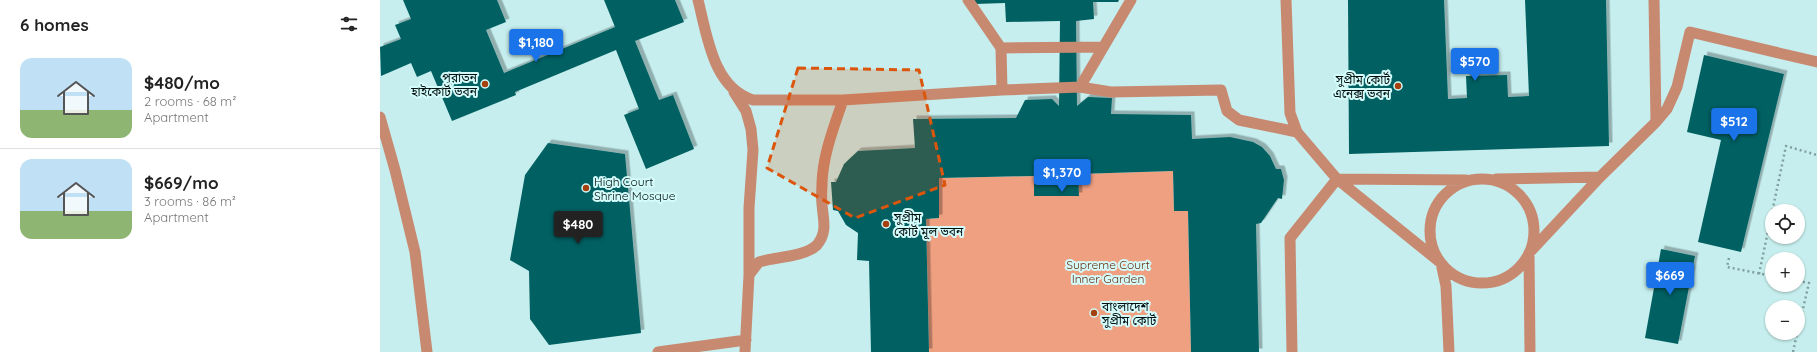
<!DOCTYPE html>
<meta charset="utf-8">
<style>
:root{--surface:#fff;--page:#f2f2f2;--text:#222;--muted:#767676;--line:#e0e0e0;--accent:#1a73e8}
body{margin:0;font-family:Quicksand,"Noto Sans Bengali",sans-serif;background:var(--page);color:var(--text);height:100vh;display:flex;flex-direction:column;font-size:15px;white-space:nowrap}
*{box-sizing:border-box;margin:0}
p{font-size:13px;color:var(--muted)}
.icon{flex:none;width:22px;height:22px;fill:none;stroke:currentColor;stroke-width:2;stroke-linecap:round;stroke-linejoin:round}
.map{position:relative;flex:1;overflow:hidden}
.sheet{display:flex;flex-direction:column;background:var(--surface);width:380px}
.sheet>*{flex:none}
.buttons{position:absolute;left:1385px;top:204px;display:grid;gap:8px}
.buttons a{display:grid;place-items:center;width:40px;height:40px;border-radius:50%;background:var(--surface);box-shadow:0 1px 3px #0004;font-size:20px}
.price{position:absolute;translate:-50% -34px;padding:0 9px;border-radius:4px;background:var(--accent);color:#fff;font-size:13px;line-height:26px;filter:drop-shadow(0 1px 2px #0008)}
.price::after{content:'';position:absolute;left:50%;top:24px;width:12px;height:9px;margin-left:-6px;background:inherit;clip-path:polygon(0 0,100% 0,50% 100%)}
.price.current{background:#222;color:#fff}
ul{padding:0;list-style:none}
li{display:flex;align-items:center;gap:12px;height:100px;padding:0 20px}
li+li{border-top:1px solid var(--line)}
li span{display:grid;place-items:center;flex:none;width:112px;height:80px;border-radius:12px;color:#555}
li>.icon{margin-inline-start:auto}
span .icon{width:48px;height:48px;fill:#fffc;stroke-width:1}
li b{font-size:17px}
h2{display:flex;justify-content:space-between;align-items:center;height:48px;padding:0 20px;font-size:17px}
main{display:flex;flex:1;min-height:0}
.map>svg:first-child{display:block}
.green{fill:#efa081}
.building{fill:#006162;filter:url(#shadow)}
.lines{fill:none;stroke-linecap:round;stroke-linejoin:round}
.path{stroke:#809f9f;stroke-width:2.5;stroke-dasharray:2 3;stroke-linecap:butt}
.service{stroke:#c88971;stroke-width:11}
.marked{fill:#dc550c;fill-opacity:0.2;stroke:#dc550c;stroke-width:3;stroke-dasharray:8 5;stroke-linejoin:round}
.poi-dot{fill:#a5410f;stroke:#d3fcfb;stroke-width:1.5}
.labels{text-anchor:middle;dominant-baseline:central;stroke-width:4;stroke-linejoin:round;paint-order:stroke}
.poi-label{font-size:12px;fill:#020f0f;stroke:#d3fcfb;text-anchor:start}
.park-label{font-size:12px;fill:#692d12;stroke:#d3fcfb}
</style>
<main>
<section class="sheet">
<h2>6 homes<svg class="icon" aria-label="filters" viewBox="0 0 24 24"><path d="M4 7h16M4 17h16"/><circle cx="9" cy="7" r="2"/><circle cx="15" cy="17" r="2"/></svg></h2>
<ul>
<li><span style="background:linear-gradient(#bfe0f5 65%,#8fb573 0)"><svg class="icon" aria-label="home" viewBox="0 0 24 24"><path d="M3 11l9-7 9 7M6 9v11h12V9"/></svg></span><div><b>$480/mo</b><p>2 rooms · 68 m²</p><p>Apartment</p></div></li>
<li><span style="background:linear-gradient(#bfe0f5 65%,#8fb573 0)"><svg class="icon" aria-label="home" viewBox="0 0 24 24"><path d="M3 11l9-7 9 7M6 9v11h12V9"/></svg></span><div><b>$669/mo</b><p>3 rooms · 86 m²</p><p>Apartment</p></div></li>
</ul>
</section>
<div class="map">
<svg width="1437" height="352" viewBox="0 0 1437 352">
<defs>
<filter id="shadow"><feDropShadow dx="3.5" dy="-3.5" stdDeviation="0" flood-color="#0004"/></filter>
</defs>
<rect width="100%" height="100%" fill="#c6eeee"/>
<path class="green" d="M793,171L794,211H808L811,352H549L546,219L559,218V178L654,176V196H698V174Z"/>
<path class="building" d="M23,0H117L126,22L106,30L124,73L235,27L224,0H295L304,22L255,41L279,100L293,95L314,149L266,169L244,115L259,109L236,50L135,92L136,95L72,121L51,71L37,77L31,63L1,76L0,47L21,39L15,25L31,19Z
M593,0H739L738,2H713L714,19L696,21L697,106L708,97L732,98L731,114L811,115L812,139L850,137L873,142L882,147L890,156L896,169H901L904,180L902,199L898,198L881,223L876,224L879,352H811L808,211H794L793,171L698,174L699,196H654V176L559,178V218L546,219L549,352H491L489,261L477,260L478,233L466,225L458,211L453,210L451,182H456L464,164L478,151L535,148L533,119L636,118L645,100L672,99L679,106L680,21L626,22L625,3L595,4Z
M968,0H1064L1068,99L1087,98L1086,76L1127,75L1128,97L1149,96L1145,0H1226L1229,146L969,154Z
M1324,55L1404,74L1361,252L1318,242L1341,140L1307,132Z
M168,143L245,154L261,333L169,345L150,319L149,271L130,260L145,175Z
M1281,249L1315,256L1298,344L1265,338Z"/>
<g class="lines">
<path class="path" d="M1349,258L1347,267L1392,276
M1379,274L1406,146L1437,155
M1418,281L1429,283L1418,330
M1413,352L1417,333"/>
<path class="service" d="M318,0C327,35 333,88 373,100H463
M588,0L621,48L622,90
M906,0L910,113L917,132L957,179L1061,263L1066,286L1069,352
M1274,0L1276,122
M621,48L723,47
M700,87L751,0
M354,92L366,111L371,129L373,150L369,208V275
M0,117L15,170L35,252L47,352
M1116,179L1220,177
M1050 231a52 52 0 1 1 104 0a52 52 0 1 1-104 0Z
M278,352L366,340
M365,352L369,275L379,262C394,257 425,257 437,245C448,232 443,219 442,204C441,197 442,190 442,183C443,154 454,127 463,100L622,90L700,87L731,92L841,90L847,111L859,120L917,132
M912,352L910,238L957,179L1086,180
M1150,352L1149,253L1220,177L1276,122L1287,109L1297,87L1310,32L1437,62"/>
</g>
<path class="marked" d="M418,68L539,70L565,185L475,218L387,168Z"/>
<g class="poi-dot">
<circle cx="105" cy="84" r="4"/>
<circle cx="1018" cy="86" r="4"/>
<circle cx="206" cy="188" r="4"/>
<circle cx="506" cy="224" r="4"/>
<circle cx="714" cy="313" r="4"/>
</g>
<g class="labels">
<g class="poi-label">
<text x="97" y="77" text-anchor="end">পুরাতন<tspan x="97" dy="14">হাইকোর্ট ভবন</tspan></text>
<text x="1010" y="79" text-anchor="end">সুপ্রীম কোর্ট<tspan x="1010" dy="14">এনেক্স ভবন</tspan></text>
<text x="214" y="181">High Court<tspan x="214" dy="14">Shrine Mosque</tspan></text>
<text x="514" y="217">সুপ্রীম<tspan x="514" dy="14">কোর্ট মূল ভবন</tspan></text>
<text x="722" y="306">বাংলাদেশ<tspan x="722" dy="14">সুপ্রীম কোর্ট</tspan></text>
</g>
<g class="park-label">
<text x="728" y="264">Supreme Court<tspan x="728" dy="14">Inner Garden</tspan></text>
</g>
</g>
</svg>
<div class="buttons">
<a><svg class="icon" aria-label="locate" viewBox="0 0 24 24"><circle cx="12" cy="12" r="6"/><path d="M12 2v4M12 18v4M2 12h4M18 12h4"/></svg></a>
<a>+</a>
<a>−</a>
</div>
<b class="price" style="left:156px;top:63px">$1,180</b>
<b class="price" style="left:1095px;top:82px">$570</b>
<b class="price" style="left:1354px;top:142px">$512</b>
<b class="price" style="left:682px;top:193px">$1,370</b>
<b class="price current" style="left:198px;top:245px">$480</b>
<b class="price" style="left:1290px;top:296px">$669</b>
</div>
</main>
